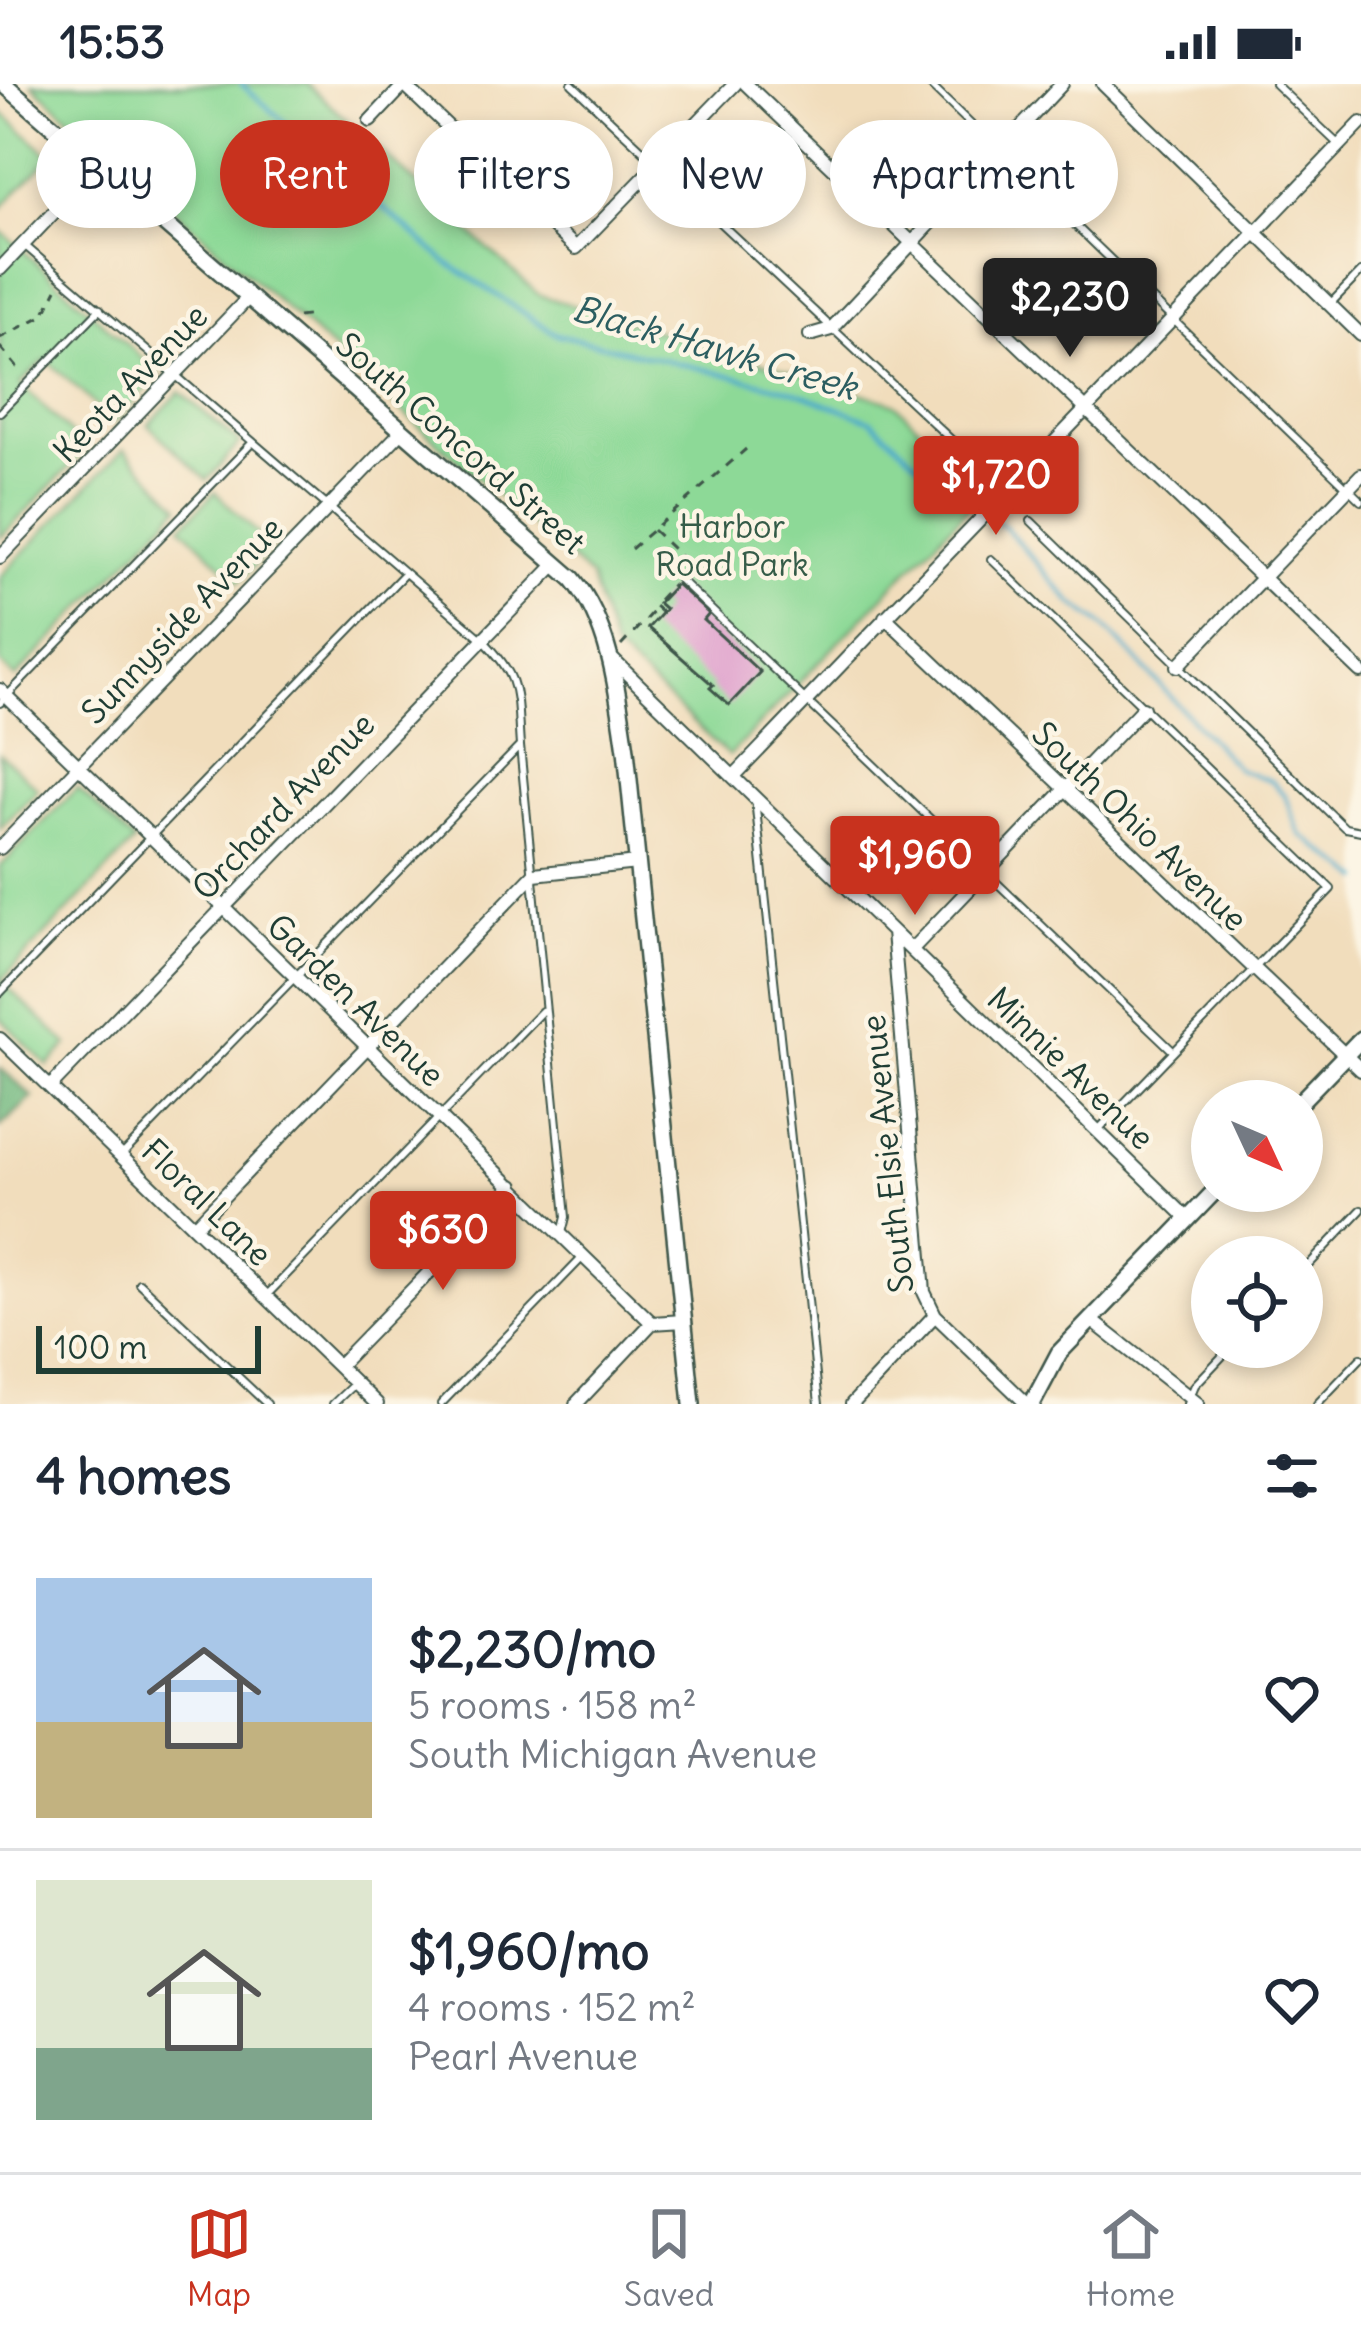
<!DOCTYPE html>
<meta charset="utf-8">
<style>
:root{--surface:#fff;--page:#f2f2f3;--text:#1f2937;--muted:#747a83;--line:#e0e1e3;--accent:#c8321e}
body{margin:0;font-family:Delius,sans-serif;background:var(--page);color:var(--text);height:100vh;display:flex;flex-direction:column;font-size:45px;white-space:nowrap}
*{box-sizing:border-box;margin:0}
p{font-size:39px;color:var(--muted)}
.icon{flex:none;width:66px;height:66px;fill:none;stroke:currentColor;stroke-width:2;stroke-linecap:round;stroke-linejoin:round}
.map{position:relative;height:1320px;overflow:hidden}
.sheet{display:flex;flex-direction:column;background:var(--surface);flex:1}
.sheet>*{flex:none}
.guide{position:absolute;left:36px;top:36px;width:1290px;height:108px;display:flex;gap:24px}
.needle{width:78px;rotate:134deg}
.tools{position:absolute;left:1191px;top:996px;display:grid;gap:24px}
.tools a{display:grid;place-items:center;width:132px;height:132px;border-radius:50%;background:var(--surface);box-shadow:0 6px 18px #0003;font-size:60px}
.scale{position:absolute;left:36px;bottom:30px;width:225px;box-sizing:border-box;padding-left:12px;border:6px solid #1f3d34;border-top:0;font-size:33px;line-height:42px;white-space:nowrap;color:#1f3d34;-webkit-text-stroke:9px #fcf5e5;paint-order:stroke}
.price{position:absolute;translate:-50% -102px;padding:0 27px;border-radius:12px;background:var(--accent);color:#fff;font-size:39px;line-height:78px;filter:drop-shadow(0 3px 6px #0008)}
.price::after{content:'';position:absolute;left:50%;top:72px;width:36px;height:27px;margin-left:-18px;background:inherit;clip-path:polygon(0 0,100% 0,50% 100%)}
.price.on{background:#222;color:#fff}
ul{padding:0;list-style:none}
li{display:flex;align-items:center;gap:36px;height:300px;padding:0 36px}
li+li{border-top:3px solid var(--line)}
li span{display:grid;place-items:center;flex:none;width:336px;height:240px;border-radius:0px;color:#555}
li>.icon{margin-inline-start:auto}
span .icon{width:144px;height:144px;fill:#fffc;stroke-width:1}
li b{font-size:51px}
h2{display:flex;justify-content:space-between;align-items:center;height:144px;padding:0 36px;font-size:51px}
.pill{padding:0 42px;border-radius:54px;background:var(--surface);box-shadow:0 6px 18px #0003;font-size:42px;line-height:108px}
.pill.on{background:var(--accent);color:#fff}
.status{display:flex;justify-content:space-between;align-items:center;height:84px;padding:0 60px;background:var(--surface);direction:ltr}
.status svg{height:33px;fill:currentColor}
.menu{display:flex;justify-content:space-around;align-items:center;height:168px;border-top:3px solid var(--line);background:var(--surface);font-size:33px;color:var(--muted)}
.menu a{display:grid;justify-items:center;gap:6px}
.menu .on{color:var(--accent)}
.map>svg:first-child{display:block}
.green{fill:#8dd997;stroke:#568b66;stroke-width:3}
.forest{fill:#72b980;stroke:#487b5a;stroke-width:3}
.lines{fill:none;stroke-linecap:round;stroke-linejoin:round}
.stream{stroke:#4baaca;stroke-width:4.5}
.building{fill:#db96ca}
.service-casing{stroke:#3e5548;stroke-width:10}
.minor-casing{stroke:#3e5548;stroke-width:16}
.tertiary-casing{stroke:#3e5548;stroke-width:20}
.path{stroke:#3e5548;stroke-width:3;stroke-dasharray:9 9;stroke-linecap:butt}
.service{stroke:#fff;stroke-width:6}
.minor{stroke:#fff;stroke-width:12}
.tertiary{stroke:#fff;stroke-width:15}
.labels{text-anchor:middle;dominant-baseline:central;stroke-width:9;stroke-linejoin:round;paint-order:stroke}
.street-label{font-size:33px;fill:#1f3d34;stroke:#fcf5e5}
.park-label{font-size:33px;fill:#355c48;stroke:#fcf5e5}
.water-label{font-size:36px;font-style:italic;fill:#2c5e61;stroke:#fcf5e5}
</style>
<div class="status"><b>15:53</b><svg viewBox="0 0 49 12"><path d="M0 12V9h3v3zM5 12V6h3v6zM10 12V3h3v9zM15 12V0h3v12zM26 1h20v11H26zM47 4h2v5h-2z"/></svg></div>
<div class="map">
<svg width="1361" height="1320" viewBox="0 0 1361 1320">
<rect width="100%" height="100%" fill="#fcf5e5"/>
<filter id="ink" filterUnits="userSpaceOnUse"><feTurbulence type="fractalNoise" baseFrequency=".00833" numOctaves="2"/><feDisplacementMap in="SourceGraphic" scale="24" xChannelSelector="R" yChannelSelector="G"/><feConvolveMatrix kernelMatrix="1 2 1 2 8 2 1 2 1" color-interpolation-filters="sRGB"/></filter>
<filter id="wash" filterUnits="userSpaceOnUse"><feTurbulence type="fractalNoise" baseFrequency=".004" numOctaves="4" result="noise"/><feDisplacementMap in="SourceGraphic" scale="48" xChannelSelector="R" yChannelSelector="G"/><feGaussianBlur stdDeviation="2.7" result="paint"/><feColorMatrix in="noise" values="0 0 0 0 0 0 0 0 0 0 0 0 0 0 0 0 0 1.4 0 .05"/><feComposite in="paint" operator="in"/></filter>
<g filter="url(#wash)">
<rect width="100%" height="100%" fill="#f1ddbc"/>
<path class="green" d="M32,0H307L539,211L894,319L985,406L729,672L613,564L590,493Z
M0,27L51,72L0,125Z
M0,146L160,290L114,339L46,275L20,300L87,365L0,454Z
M180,308L240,359L207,396L148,341Z
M124,365L180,422L15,594L0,579V493Z
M215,408L272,463L239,498L182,442Z
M0,670L38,705L0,744Z
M77,704L134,758L1,897L68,961L48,982L0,934V783Z"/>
<path class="forest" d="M0,984L33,1013L0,1043Z"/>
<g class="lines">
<path class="stream" d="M241,0L446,178L556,250L791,306L872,337L938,397L1005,443L1071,518L1105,542L1238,685L1272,697L1285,712L1300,750L1361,795"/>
</g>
<g id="blocks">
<path class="building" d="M676,500L709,530L704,536L760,588L729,621L710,604L713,601L648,544L665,525L658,519Z"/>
</g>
</g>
<g filter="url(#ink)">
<use href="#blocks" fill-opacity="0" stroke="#3e5548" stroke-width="3"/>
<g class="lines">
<g class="service-casing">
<path id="service" d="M572,0L976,379
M929,0L1361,417
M1275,0L1339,61
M23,160L482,555C522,595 516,609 520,662L121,1072
M1330,220L1361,188
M0,328L100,225
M1031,437L1345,744L1361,747
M991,475L1331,805L1099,1045
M679,495L1173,967
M0,619L252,359
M520,662L566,1133L562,1149
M755,715L819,1320
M0,909L405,489
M1302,1188L1361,1126
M139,1199L267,1320
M266,1212L542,927
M333,1320L355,1299
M441,1320L583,1173
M1187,1320L1195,1301L1231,1263
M1317,1320L1361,1274"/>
</g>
<g class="minor-casing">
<path id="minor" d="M746,0L1361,588
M1103,0L1361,251
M404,1L576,164L735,0
M370,37L405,0
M0,185L97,83
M810,251L831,245L1062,0
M0,473L248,214
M885,533L1361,986
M608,571L1188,1135
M1178,582L1361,391
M0,606L652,1239L684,1237
M734,692L1361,39
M0,764L402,347
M893,848L924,1208L935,1231L1027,1320
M912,865L1143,624
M0,955L377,1320
M50,1003L556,480
M194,1143L534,790L637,779
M1090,1235L1198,1320
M338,1282L513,1102
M576,1320L652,1239
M852,1320L935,1231"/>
</g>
<g class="tertiary-casing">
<path id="tertiary" d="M4,0L573,495C610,540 618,610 626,666L692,1320
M1301,1017L1361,955
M1032,1320L1059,1269L1215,1107"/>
</g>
<path class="path" d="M298,233L314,231
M0,254L44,231L57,205
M0,263L22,289
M653,446L691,482L684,489
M631,465L746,365
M661,528L653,521L673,500
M621,562L655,525"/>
<use href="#service" class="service"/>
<use href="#minor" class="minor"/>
<use href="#tertiary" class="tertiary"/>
</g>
</g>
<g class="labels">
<g class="street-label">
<text transform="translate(130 299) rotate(-46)">Keota Avenue</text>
<text transform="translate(461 359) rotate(41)">South Concord Street</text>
<text transform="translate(182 536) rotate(-46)">Sunnyside Avenue</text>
<text transform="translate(283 722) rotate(-46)">Orchard Avenue</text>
<text transform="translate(1140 742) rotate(44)">South Ohio Avenue</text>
<text transform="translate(356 916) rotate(44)">Garden Avenue</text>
<text transform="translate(1071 984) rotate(44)">Minnie Avenue</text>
<text transform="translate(887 1070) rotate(-96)">South Elsie Avenue</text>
<text transform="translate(207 1118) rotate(44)">Floral Lane</text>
</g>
<g class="park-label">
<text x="732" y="442">Harbor<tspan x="732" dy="38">Road Park</tspan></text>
</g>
<g class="water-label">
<text transform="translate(715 264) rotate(16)">Black Hawk Creek</text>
</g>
</g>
</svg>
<div class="tools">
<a><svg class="needle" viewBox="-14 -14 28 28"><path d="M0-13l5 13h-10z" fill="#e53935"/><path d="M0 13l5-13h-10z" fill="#747a83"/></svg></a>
<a><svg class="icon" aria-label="locate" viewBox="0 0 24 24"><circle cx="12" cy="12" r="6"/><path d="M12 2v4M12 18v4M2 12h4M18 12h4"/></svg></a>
</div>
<div class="scale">100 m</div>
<b class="price on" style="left:1070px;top:276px">$2,230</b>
<b class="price" style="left:996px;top:454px">$1,720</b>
<b class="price" style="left:915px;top:834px">$1,960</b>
<b class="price" style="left:443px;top:1209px">$630</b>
<div class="guide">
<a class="pill">Buy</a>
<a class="pill on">Rent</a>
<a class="pill">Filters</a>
<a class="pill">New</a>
<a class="pill">Apartment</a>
</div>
</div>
<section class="sheet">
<h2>4 homes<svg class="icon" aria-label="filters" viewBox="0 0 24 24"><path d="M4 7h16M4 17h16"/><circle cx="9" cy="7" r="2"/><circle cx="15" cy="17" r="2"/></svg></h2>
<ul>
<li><span style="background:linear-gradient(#a9c7e8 60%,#c2b280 0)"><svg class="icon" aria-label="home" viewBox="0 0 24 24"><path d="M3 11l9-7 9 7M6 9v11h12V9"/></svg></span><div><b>$2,230/mo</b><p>5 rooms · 158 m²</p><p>South Michigan Avenue</p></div><svg class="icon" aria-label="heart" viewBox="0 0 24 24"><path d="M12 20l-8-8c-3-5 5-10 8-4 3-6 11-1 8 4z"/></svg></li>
<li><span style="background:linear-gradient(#dfe7d0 70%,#7fa58c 0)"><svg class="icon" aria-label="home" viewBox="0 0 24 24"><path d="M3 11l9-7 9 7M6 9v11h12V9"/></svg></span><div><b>$1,960/mo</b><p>4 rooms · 152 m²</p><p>Pearl Avenue</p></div><svg class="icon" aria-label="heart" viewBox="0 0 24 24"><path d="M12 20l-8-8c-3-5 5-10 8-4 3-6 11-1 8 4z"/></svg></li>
</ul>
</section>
<nav class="menu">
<a class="on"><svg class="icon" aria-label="map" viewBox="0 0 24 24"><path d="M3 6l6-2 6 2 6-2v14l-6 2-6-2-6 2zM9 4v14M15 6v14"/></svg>Map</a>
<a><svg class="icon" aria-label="saved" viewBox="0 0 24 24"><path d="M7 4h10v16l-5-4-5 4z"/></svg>Saved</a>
<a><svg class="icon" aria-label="home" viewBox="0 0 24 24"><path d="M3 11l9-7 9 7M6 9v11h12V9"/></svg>Home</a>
</nav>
